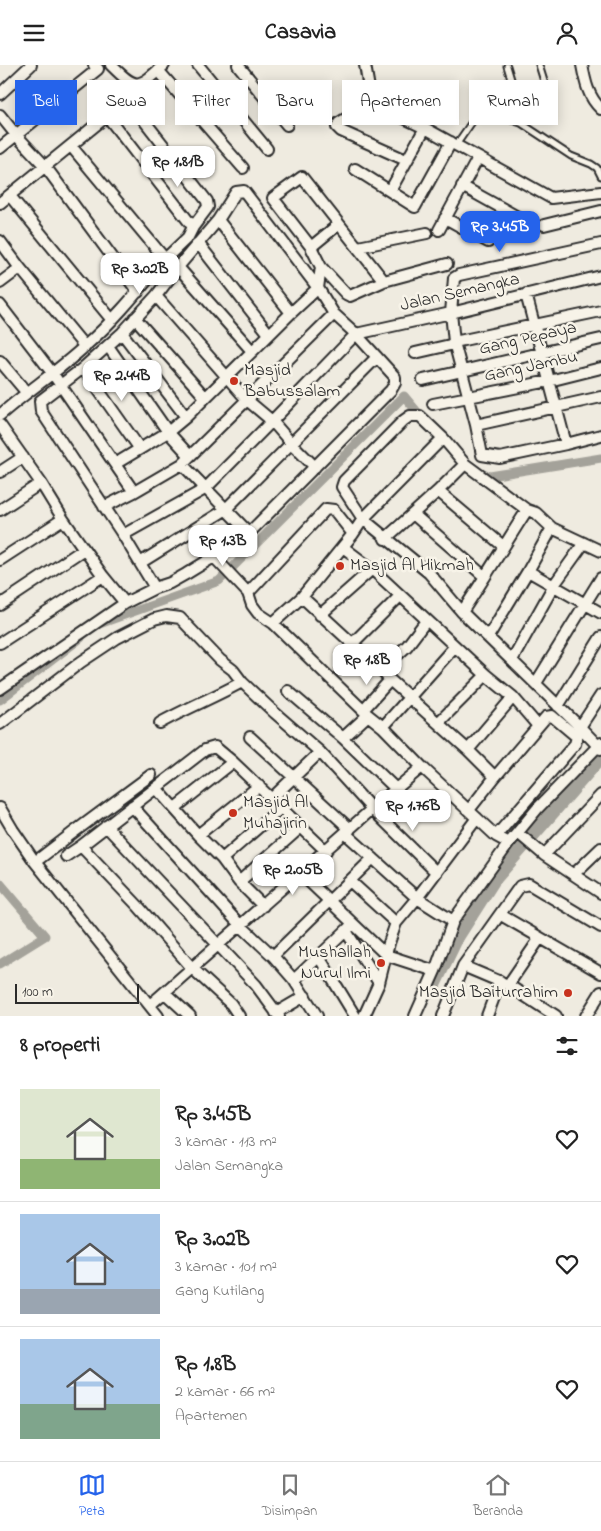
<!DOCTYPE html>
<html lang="id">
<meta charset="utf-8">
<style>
:root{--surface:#fff;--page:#f6f6f6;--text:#222;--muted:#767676;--line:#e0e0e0;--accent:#2563eb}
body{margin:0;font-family:"Indie Flower",sans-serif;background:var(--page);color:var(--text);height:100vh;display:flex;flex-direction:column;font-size:19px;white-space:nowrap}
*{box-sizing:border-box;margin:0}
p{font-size:16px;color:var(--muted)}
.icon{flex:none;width:28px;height:28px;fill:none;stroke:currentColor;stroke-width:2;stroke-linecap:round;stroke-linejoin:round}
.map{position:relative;height:951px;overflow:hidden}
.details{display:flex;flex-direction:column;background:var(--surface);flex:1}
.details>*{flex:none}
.hud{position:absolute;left:15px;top:15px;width:571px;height:45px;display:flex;gap:10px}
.scale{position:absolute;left:15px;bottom:12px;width:124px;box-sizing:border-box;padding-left:5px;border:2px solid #2b2b2b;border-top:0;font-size:14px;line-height:18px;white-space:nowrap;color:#2b2b2b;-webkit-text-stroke:4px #f7f3e8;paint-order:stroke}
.price{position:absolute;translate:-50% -42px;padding:0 11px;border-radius:10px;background:#fff;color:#222;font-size:16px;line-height:32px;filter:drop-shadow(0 1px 2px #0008)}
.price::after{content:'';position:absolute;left:50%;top:30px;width:15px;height:11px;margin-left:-8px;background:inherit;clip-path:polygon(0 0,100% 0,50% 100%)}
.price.active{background:var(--accent);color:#fff}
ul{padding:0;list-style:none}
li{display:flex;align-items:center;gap:15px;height:125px;padding:0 20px}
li+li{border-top:1px solid var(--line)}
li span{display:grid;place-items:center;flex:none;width:140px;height:100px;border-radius:0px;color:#555}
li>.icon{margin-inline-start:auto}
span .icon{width:60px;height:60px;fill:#fffc;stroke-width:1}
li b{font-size:21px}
h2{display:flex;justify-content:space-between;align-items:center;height:60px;padding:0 20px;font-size:21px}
.pill{padding:0 18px;border-radius:0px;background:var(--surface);box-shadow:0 2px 12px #0003;font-size:18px;line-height:45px}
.pill.active{background:var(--accent);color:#fff}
header{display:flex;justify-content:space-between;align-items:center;height:65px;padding:0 20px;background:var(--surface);font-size:22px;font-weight:800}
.tabs{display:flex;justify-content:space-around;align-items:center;height:70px;border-top:1px solid var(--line);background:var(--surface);font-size:14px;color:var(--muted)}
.tabs a{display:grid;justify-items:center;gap:2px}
.tabs .active{color:var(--accent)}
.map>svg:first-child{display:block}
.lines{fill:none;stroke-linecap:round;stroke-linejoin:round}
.canal{stroke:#a4a29a;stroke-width:9}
.river{stroke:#a4a29a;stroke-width:15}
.lane-casing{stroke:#2b2b2b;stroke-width:9}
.street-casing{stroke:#2b2b2b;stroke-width:14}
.lane{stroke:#f7f3e8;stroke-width:5}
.street{stroke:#f7f3e8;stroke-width:10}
.poi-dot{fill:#c8321e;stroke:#f7f3e8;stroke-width:2}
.labels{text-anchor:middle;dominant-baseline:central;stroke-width:5;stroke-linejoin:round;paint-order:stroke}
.street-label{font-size:18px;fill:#2b2b2b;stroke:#f7f3e8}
.poi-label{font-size:18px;fill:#2b2b2b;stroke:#f7f3e8;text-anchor:start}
</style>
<header><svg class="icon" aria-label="menu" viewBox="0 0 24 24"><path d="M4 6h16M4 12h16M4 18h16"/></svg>Casavia<svg class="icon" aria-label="person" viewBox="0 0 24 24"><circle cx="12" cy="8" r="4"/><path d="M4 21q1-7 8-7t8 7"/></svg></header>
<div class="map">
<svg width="601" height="951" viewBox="0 0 601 951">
<rect width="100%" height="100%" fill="#efebe0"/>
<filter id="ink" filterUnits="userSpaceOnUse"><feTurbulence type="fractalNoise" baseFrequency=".02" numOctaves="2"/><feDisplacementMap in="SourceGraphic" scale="10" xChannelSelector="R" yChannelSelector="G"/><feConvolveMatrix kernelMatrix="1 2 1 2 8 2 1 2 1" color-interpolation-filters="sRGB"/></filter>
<g filter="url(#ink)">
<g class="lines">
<path class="canal" d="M478,408L490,411L601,393
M102,558L219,516L404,331L424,355
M0,635L81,573
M0,818L45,871L0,899"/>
<path class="river" d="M431,925L456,873L493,815L601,691"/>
<g class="lane-casing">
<path id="lane" d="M507,1L522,51
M521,58L522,51L548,42L551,39L539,0
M456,80L481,44H485L493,49L521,58L571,91L591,99L597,103L601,111"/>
</g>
<g class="street-casing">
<path id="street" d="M111,0C136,25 138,24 164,0
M198,0L267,84
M238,0L287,60
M365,0L371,35L374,39L425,63L551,133L601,127
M582,0C585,16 588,32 601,44
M158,5L243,103
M0,29L31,0
M372,37L339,58L337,62L341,66L406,95
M0,50L16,70L45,101L138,227
M107,51L193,162L188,172L165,194
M0,83L98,4L94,0
M355,104L415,142L451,77
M462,121L523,155
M390,126L425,63
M10,131L112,255
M0,138L107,51C114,46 123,36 132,40L207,136L208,142L193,162
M445,153L488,177
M218,155L291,248
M544,160L601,146
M439,165L478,93
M0,176L20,203L85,282
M198,178L269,269
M601,179L459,210L454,213L451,248L454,277L476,360L482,390L500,393L566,379L601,370
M311,182L339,159
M358,182L427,168
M178,202L252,286
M384,216L302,112L273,133L311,182L321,202L346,229L350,231L384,216L447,199
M0,218L20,203
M526,229L566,379
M156,231L247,335L272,356L291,378L315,402
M0,240L53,309L134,427
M135,253L205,332
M122,268L186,352
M108,281L168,367L189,390
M415,288L450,280L454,277L601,246
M0,296L27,328
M83,303L140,384
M423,315L601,274
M433,339L549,316L601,303
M0,350C27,326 57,307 84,282C114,256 139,225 165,194L71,81
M0,360L41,418L63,454L103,511L125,538
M476,360L601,332
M115,399L168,367L186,352L291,248L318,223L321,202
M182,399L249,468
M0,407L23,392
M438,426L503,481
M104,442L134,427L182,399L334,249
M0,445L41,418
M413,449L485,512
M123,470L205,424L272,356L356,269L451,248L601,211
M385,474L438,426L465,399
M343,482L372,504L486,610L513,632L538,661
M601,486L552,463L536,448L527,445L465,399L443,373L420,351H410L403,356L344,416L342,422L363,454L429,508L462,547L580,662L601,684
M215,493L248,528L252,540L258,548L273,558L368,650L383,662L422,702L496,771L509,778
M0,495L63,454
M140,498L225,445L377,292
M528,506L601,548
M248,528L326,444L334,445L353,469
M302,532L381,605L390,615L468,685L495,712
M0,540L84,484
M462,547C485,513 505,479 527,445
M320,550L372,504
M273,558L302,532L353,469L363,454L443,373
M488,572L528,506L552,463
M0,578L103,511
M352,579L400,531
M512,595L554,520L584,478
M381,605L407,581L426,556
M536,618L601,513
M0,624L125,538L155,523L170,518L186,509L235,479L249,468L391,325L395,318V312L356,269L334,249L318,223L244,126L236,127L218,155L178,202L156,231L122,268L83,303L40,336L41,346L123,470L155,523
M288,626L343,673L396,724
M558,641L601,572
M363,645L390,615
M160,658C187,643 215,632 242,617L275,648L320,687L372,744L436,807
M438,658L486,610
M0,659L81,597L117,573L154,554L166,551L180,553L220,595L233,605L242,617
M383,662L455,581
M580,662L601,630
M250,672L350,764
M343,673L368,650
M468,685L513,632
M157,724L198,770L222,794L239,817L263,841
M272,733L320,687
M132,741L240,860L273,891L294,915L353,859
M0,743L13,765L35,797L158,951
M175,743L233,697
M469,745L495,712L546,652L552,651L577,672L575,679L496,771
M106,761L256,920L279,951
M345,768L417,833L453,856
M518,768L544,790L601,828
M198,770L259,721
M81,781L138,841L192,903L231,939L239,951
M544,790L601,730
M66,791L81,781L205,685L215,682L233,697L326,786
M222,794L282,742
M35,797L74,767L151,710
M300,808L386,890L435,906
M574,809L601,783
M350,816L396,858
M239,817L301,762
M501,850L601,908
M346,866L379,918
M273,891L373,793
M319,892L355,951
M463,901L508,920L556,951
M294,915L317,951
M508,920L540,873
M165,928L190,951
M150,940L372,744L422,702
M276,948L305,931
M364,951L379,918L389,878L396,858L417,833L477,753
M415,951L435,906L453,856L509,778L537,744L601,678
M443,951L463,901L520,821L529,819L601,862
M487,951L500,916
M586,951L601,927"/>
</g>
<use href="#lane" class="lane"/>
<use href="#street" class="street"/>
</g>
</g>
<g class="poi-dot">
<circle cx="234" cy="316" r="5"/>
<circle cx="340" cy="501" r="5"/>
<circle cx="233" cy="748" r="5"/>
<circle cx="381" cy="898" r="5"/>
<circle cx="568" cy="928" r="5"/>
</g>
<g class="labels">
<g class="street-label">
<text transform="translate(460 228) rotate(-13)">Jalan Semangka</text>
<text transform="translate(528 274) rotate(-13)">Gang Pepaya</text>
<text transform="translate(531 302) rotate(-12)">Gang Jambu</text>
</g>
<g class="poi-label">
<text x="244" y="306">Masjid<tspan x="244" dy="21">Babussalam</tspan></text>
<text x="350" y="501">Masjid Al Hikmah</text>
<text x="243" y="738">Masjid Al<tspan x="243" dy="21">Muhajirin</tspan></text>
<text x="371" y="888" text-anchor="end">Mushallah<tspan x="371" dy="21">Nurul Ilmi</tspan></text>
<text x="558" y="928" text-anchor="end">Masjid Baiturrahim</text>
</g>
</g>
</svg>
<div class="scale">100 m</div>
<b class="price" style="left:178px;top:123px">Rp 1.81B</b>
<b class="price active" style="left:500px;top:188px">Rp 3.45B</b>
<b class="price" style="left:140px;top:230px">Rp 3.02B</b>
<b class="price" style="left:122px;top:337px">Rp 2.44B</b>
<b class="price" style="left:223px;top:502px">Rp 1.3B</b>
<b class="price" style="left:367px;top:621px">Rp 1.8B</b>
<b class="price" style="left:413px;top:767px">Rp 1.76B</b>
<b class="price" style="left:293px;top:831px">Rp 2.05B</b>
<div class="hud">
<a class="pill active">Beli</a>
<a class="pill">Sewa</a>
<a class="pill">Filter</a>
<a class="pill">Baru</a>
<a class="pill">Apartemen</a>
<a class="pill">Rumah</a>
</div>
</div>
<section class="details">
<h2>8 properti<svg class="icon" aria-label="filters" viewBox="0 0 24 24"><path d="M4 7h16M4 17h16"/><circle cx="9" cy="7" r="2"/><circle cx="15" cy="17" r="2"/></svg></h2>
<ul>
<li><span style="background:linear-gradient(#dfe7d0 70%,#8fb573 0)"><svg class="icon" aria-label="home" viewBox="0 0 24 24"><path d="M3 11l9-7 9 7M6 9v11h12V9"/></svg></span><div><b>Rp 3.45B</b><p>3 kamar · 113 m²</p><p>Jalan Semangka</p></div><svg class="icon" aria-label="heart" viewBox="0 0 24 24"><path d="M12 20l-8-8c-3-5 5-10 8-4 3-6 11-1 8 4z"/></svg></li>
<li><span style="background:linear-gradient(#a9c7e8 75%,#9aa5b1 0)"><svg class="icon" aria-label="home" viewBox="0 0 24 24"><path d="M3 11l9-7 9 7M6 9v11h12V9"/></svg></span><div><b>Rp 3.02B</b><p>3 kamar · 101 m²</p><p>Gang Kutilang</p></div><svg class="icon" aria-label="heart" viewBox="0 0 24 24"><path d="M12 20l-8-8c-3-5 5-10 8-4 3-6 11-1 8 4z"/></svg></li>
<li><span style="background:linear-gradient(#a9c7e8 65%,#7fa58c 0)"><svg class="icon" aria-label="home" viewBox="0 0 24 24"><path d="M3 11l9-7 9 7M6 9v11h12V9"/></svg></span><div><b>Rp 1.8B</b><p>2 kamar · 66 m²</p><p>Apartemen</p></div><svg class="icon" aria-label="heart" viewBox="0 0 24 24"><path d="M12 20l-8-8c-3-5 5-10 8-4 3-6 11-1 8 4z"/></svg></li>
</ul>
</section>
<nav class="tabs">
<a class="active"><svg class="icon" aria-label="map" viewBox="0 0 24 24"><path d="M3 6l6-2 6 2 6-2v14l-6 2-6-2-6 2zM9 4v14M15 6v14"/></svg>Peta</a>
<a><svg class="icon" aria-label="saved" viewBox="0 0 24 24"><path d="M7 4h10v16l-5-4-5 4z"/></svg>Disimpan</a>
<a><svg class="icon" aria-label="home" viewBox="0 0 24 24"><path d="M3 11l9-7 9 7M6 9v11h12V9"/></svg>Beranda</a>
</nav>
